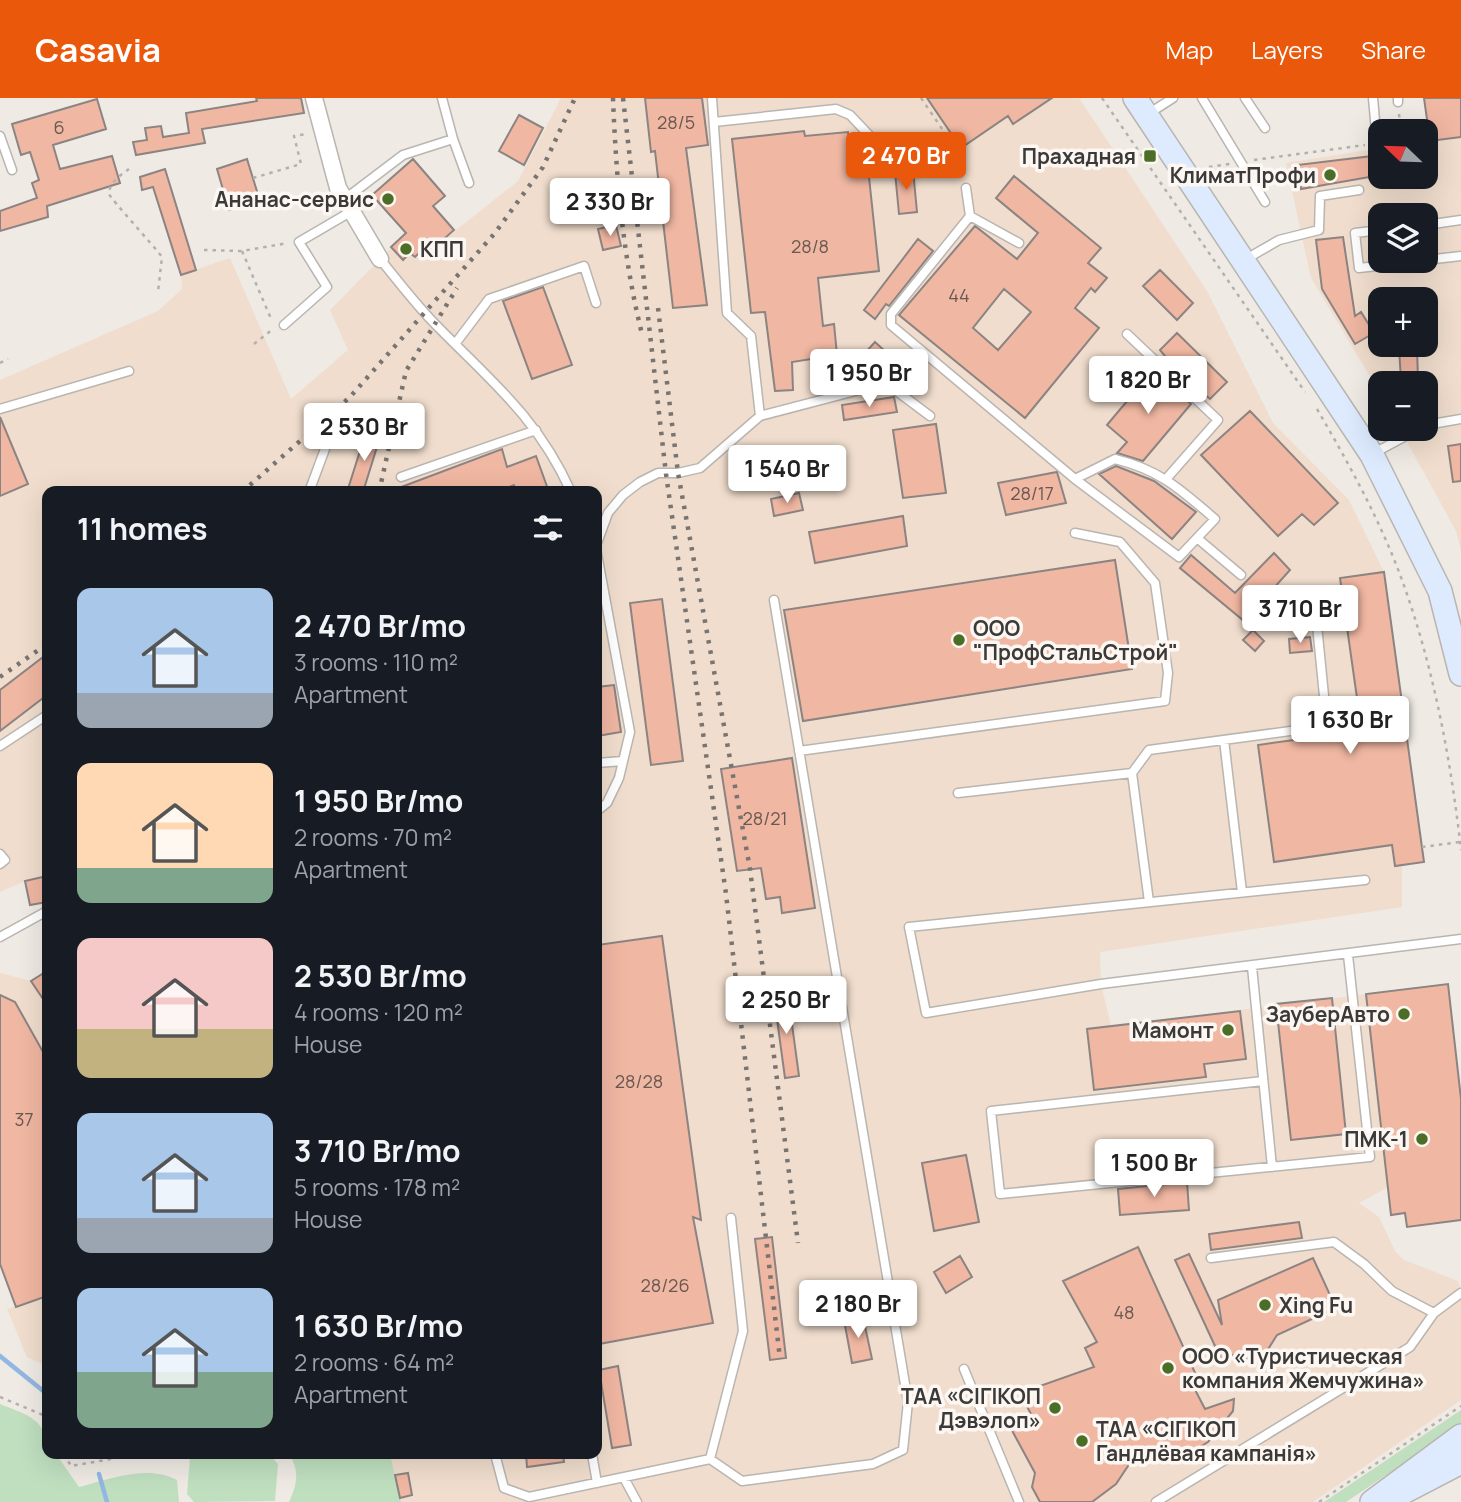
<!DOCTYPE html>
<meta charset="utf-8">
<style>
:root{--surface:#171b24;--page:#20242c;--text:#f1f3f6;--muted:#9ea1a6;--accent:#ea580c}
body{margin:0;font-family:Manrope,sans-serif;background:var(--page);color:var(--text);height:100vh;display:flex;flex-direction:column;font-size:26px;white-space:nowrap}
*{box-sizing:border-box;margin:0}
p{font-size:23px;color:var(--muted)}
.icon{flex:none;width:38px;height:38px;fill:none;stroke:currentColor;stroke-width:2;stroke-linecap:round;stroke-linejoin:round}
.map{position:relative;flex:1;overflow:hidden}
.side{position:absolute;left:42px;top:388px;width:560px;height:973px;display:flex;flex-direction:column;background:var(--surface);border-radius:14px;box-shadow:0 7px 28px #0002}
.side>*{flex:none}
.needle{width:46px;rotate:293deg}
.fabs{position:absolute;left:1368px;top:21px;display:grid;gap:14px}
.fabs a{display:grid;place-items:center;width:70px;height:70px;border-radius:14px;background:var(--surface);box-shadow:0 7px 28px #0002;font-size:35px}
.price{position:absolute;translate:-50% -60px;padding:0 16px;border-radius:7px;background:#fff;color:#222;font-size:23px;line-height:46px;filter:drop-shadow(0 2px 4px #0008)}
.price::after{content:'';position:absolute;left:50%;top:42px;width:21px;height:16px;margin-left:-10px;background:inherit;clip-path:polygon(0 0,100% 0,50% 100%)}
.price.current{background:var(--accent);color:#fff}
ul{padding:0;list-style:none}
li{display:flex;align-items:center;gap:21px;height:175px;padding:0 35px}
li span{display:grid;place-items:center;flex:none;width:196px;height:140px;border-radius:14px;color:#555}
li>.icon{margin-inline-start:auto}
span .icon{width:84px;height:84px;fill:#fffc;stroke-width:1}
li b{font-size:30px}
h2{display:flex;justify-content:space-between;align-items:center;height:84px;padding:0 35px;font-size:30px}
header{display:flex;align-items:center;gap:42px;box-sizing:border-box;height:98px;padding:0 35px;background:var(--accent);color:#fff}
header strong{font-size:33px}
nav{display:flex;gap:38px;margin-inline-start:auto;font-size:24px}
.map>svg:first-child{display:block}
.industrial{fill:#f0ddcd;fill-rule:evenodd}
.green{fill:#bfdfbf}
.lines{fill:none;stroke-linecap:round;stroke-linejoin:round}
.stream{stroke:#92b7e2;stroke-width:4.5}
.building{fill:#f0b7a2;stroke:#8b8482;stroke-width:2;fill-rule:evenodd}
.lane-casing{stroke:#b9b5b0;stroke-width:11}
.street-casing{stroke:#b9b5b0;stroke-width:19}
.secondary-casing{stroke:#b9b5b0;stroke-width:26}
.path{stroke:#b4b0ac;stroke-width:2.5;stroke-dasharray:3.5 5;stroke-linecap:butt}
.lane{stroke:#fff;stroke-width:8}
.street{stroke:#fff;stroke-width:16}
.secondary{stroke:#deebfe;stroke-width:23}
.rail{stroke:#777471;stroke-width:4.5;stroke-dasharray:3.5 7;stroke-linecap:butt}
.poi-dot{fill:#4b6d25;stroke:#fcf7f2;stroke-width:2.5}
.labels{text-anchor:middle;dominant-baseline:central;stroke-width:7;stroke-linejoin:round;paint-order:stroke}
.number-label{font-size:18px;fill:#695952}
.poi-label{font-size:21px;font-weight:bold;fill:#3c3a38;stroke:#fcf7f2;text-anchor:end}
</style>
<header>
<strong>Casavia</strong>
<nav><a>Map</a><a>Layers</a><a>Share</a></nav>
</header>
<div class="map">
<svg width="1461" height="1404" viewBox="0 0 1461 1404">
<rect width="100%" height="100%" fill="#efeae4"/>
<path class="industrial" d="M561,0H1079L1207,193L1273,325L1349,402L1384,474L1424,764L1402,767V809L1100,854L1101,886L1111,928L1448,886L1461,1001L1388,1089L1359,1105L1379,1119L1395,1153L1404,1162L1458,1183L1461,1192V1302L1313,1404H401L390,1356H597V394H47V829L40,806L30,807L25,783L0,794V282L158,213L182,191L181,177L230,160L291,301L348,252L330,212L406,135L425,157L518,83Z
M1424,0H1461V453L1456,433L1400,331H1426V285H1381V297L1311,180L1286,65L1381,50V79H1426V43L1430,42ZM1381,117H1426V163H1381ZM1381,201H1426V247H1381Z
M47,870V1268L27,1259L7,1211L16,1208L0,1166V875L31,883Z"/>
<path class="green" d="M0,1306C29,1318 47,1320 47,1356H56L79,1389C110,1381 147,1366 177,1382L179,1404H0Z
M1461,1312V1327L1346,1404H1324Z
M193,1356H269L278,1366L275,1403L194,1404L187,1396L190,1359Z
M289,1356H390L401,1404H289C297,1387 300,1373 289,1356Z"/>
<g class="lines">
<path class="stream" d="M0,1258L47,1296
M99,1376L107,1404"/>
</g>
<path class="building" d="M256,0H301L304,15L202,31L205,45L136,57L133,44L147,42L145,30L161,28L163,39L189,35L186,15L257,3Z
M645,0H702L708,47L686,50L707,207L673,210L655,53L651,54Z
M927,0H1052L1013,26L1008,18L961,50Z
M1424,0H1461V39L1430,43Z
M97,1L106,31L53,47L60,71L112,58L120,85L47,108L48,119L0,133V113L37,100L32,85L39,82L30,54L21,57L12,26Z
M519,17L543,30L524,67L499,53Z
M804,33L805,38L848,34L850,53L866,51L879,173L818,180L823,228L834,226L837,257L792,264L793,292L775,293L765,214L751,215L732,41Z
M1381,57V77L1301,91L1297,67Z
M247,61L260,103L229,112L217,71Z
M413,61L445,98L433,108L454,132L425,158L421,153L415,159L410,155L403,162L391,149L406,135L372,97Z
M165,71L196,172L181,177L153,89L142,92L140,79Z
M913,72L917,114L899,116L895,74Z
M1014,78L1101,150L1088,165L1107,180L1095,194L1091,190L1075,210L1099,230L1025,320L899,217L975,128L1017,161L1038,135L996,100ZM1004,191L1031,214L998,252L973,230Z
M616,127L621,148L603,152L598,131Z
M1343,139L1355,218L1361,214L1374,235L1355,246L1322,191L1316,142Z
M918,141L933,153L889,208L886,206L875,221L864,212Z
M1160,172L1193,205L1177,222L1143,188Z
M543,189L572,267L532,281L503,203Z
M1177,235L1227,284L1210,301L1163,261L1165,258L1160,252Z
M875,244L919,284L909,294L865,255Z
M1417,250L1418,281H1401L1399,251Z
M1154,271L1191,306L1143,363L1117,355L1127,344L1107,327Z
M894,299L897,314L844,322L842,307Z
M1250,313L1338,405L1314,427L1302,416L1278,438L1201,357Z
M0,319L28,386L0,398Z
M936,326L946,395L903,400L893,332Z
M366,334L380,339L363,394H347Z
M1461,346V383L1453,384L1448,348Z
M502,351L507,369L536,358L549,394H516L514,387L496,394H388Z
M1116,368L1154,383L1196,414L1172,441L1099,376Z
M1057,374L1066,405L1006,417L998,385Z
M799,395L803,412L774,418L771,401Z
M903,418L907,448L815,465L809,434Z
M1274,455L1290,472L1244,523L1180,470L1191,457L1235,495Z
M1115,462L1132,571L803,623L784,512Z
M1384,474L1424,764L1395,768L1392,747L1274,764L1258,647L1375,631L1371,605L1358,607L1340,480Z
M662,501L683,663L651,667L630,505Z
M1253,532L1264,543L1255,553L1243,542Z
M1310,539L1312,553L1290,555L1289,541Z
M47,556V597L0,633V592Z
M614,587L621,634L597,638V589Z
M792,660L815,810L782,815L780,799L766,801L761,770L737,773L721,671Z
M47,778V804L30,807L25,783Z
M662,838L701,1122L693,1119L713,1225L599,1246L597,1230V847Z
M47,873V907L31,883Z
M1448,886L1461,1001V1122L1407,1129L1405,1115L1391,1117L1366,896Z
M0,897L15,904L47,961V1198L16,1209L0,1166Z
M788,897L799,978L785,980L774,899Z
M1332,900L1346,1036L1291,1042L1276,906Z
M1240,913L1246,961L1204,966L1206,979L1094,992L1087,931Z
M966,1057L979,1124L934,1133L922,1065Z
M1187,1084L1189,1112L1120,1117L1118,1091Z
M1299,1124L1302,1140L1211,1152L1209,1136Z
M772,1139L786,1260L770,1262L755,1141Z
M1138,1149L1196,1277L1189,1280L1205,1311L1234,1301L1233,1313L1208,1344L1192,1354L1173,1358L1138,1353L1116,1386L1092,1404H1040L1032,1389L1035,1375L1009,1327L1032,1318L1020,1295L1094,1269L1085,1250L1097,1244L1063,1183Z
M1189,1156L1222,1227L1218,1202L1313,1160L1336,1210L1277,1237L1267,1253L1256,1260L1236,1262L1233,1257L1222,1263L1175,1162Z
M960,1158L972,1179L946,1195L934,1174Z
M863,1219L872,1261L852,1265L844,1222Z
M618,1268L631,1347L612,1350L599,1272Z
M526,1356H563L564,1364L527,1369Z
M408,1375L412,1397L400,1400L395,1377Z"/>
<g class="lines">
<g class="lane-casing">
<path id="lane" d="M442,0L453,41
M712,0L727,215L751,238L760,318
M1202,0L1265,104
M1245,0L1265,30
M1373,0L1377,45
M1398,0V4
M1148,16L1173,0
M714,24L836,11L850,17L888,57
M0,38L12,72
M966,90L970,118L1019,145
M345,101L403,57L453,41L469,85
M970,118L891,216V227L1075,381L1115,361C1160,372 1180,391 1215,421L1179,459L1075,381
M1426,127L1461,122
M1381,132L1355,135L1359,170L1421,163
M380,161C398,183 416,207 436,227C491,283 538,320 571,394
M1246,161L1279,142L1319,132L1320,98L1359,92
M1426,162L1461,158
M284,227L327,189L299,144L352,113
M1127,236L1218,322L1167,380
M455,246L489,201L584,168L596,205
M0,311L129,273
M1426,327L1461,321
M1374,355L1419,331
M401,379L536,332
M309,394L329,340
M1197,440L1241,477
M597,445L608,415L623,397L640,384L658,375H678L700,370L760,318L886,285L930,318
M597,456L630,634L619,680L607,705L597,713
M1224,642L1242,794
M0,648L47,617
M799,653L1165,603L1168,575L1155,485L1120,444L1075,435
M597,665L623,663
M958,695L1132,675
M0,756L5,762L0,766
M1365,782L909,829L926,915L1101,886L1461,841
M1149,804L1132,675L1149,652L1327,628L1315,507
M0,839L47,813
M1252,869L1272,1069
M1263,983L991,1013L1000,1096L1370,1059L1348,857
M1211,1160L1334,1144L1364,1166L1392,1193L1434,1215
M964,1271L1019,1404
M495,1356L504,1390L529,1399L710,1361L743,1233L731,1120
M592,1356L597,1385
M710,1361L742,1383L873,1366L903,1352L908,1304L774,502
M624,1380L637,1404
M1156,1404L1410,1249L1434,1215L1461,1195"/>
</g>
<g class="street-casing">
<path id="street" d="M314,0L338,90L380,161"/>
</g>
<g class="secondary-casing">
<path id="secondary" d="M1135,0L1372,357L1440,493L1461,576
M1390,1401L1461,1364
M1372,1404L1461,1338"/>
</g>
<path class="path" d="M921,0L951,44
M1102,0L1305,294
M1399,16L1401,33
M1254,62L1365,47
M1209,69L1230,66
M129,71C121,77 109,84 109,96C110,100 154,148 162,159L158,194
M253,80L301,66L294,38L306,36
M204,152L242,153L288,145
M242,153L272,223
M254,246L273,231
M0,265L8,261
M1317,311C1349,366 1380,422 1402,482C1433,567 1451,662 1461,752
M1422,749L1460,744
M0,1299L43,1317L47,1325
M64,1356L71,1368L139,1356L185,1357
M1319,1404L1461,1308"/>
<use href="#lane" class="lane"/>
<use href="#street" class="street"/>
<use href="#secondary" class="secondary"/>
<path class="rail" d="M613,0C616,78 623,160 642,236
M623,0L666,376L726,796L780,1261
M658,210L678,375L750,771L798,1145
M242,394L350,299L495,135L543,69L575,0
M379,394L406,273L457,190
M0,579L47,546"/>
</g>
<g class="poi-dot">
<rect x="1143" y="51" width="14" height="14" rx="3.5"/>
<circle cx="1330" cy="77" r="7"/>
<circle cx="388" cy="101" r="7"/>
<circle cx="406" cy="151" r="7"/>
<circle cx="959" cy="542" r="7"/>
<circle cx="1404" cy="916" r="7"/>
<circle cx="1228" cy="932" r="7"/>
<circle cx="1422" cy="1041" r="7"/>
<circle cx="1265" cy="1207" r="7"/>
<circle cx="1168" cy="1270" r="7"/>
<circle cx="1055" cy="1310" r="7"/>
<circle cx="1082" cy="1343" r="7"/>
</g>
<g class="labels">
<g class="number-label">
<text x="676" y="24">28/5</text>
<text x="59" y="29">6</text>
<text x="810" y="148">28/8</text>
<text x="959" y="197">44</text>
<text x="1032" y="395">28/17</text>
<text x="765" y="720">28/21</text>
<text x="639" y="983">28/28</text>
<text x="24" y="1021">37</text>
<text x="665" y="1187">28/26</text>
<text x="1124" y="1214">48</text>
</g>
<g class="poi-label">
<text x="1136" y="58">Прахадная</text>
<text x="1316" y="77">КлиматПрофи</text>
<text x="374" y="101">Ананас-сервис</text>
<text x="420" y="151" text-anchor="start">КПП</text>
<text x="973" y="530" text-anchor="start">ООО<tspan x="973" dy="24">"ПрофСтальСтрой"</tspan></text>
<text x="1390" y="916">ЗауберАвто</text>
<text x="1214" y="932">Мамонт</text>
<text x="1408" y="1041">ПМК-1</text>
<text x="1279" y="1207" text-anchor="start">Xing Fu</text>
<text x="1182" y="1258" text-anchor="start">ООО «Туристическая<tspan x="1182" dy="24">компания Жемчужина»</tspan></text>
<text x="1041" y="1298">ТАА «СІГІКОП<tspan x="1041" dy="24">Дэвэлоп»</tspan></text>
<text x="1096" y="1331" text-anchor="start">ТАА «СІГІКОП<tspan x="1096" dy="24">Гандлёвая кампанія»</tspan></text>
</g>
</g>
</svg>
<div class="fabs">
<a><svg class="needle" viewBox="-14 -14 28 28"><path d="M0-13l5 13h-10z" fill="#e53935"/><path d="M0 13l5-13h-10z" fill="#9ea1a6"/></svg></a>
<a><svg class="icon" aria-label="layers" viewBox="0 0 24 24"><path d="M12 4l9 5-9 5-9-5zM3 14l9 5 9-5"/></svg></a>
<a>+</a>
<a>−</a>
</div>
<b class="price current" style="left:906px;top:94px">2 470 Br</b>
<b class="price" style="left:610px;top:140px">2 330 Br</b>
<b class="price" style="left:869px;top:311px">1 950 Br</b>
<b class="price" style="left:1148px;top:318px">1 820 Br</b>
<b class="price" style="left:364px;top:365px">2 530 Br</b>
<b class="price" style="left:787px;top:407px">1 540 Br</b>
<b class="price" style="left:1300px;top:547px">3 710 Br</b>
<b class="price" style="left:1350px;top:658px">1 630 Br</b>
<b class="price" style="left:786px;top:938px">2 250 Br</b>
<b class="price" style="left:1154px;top:1101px">1 500 Br</b>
<b class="price" style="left:858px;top:1242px">2 180 Br</b>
<section class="side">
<h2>11 homes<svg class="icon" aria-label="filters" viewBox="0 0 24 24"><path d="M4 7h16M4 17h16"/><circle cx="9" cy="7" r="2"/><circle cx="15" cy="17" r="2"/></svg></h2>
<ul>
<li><span style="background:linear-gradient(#a9c7e8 75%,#9aa5b1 0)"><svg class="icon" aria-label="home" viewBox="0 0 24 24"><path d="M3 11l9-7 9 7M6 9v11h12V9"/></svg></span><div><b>2 470 Br/mo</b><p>3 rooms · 110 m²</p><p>Apartment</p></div></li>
<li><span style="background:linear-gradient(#ffd9b3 75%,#7fa58c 0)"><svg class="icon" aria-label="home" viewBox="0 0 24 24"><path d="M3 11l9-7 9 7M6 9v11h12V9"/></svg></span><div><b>1 950 Br/mo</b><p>2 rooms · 70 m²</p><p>Apartment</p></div></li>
<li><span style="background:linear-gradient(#f6c9c9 65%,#c2b280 0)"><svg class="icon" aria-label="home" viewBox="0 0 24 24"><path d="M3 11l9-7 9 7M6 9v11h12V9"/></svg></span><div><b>2 530 Br/mo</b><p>4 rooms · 120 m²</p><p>House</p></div></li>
<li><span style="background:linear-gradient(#a9c7e8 75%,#9aa5b1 0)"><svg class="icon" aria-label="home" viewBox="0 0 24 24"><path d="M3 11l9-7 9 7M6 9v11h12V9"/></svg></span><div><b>3 710 Br/mo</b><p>5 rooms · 178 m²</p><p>House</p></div></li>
<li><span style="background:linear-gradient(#a9c7e8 60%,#7fa58c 0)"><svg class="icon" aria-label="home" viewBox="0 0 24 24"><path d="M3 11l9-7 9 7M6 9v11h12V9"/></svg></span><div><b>1 630 Br/mo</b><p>2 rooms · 64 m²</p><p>Apartment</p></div></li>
</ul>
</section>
</div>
